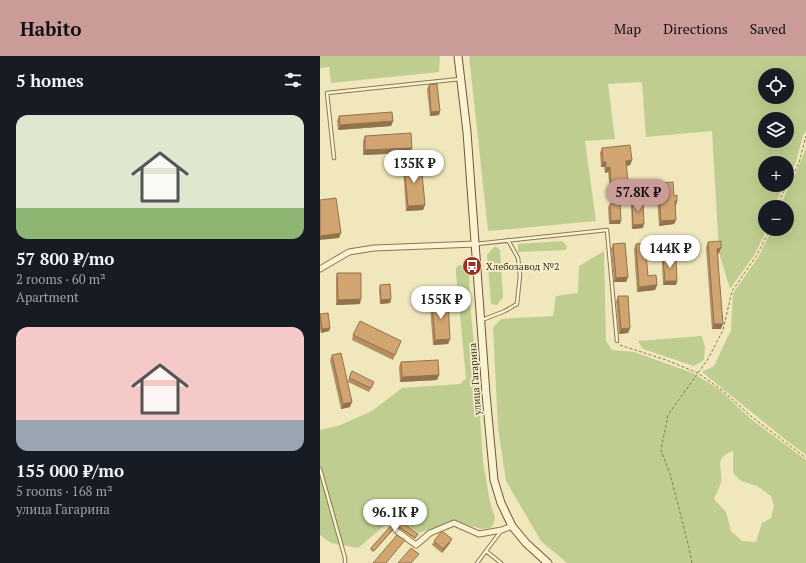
<!DOCTYPE html>
<meta charset="utf-8">
<style>
:root{--surface:#171b24;--page:#20242c;--text:#f1f3f6;--muted:#9ea1a6;--accent:#ca9b97}
body{margin:0;font-family:"PT Serif",serif;background:var(--page);color:var(--text);height:100vh;display:flex;flex-direction:column;font-size:15px;white-space:nowrap}
*{box-sizing:border-box;margin:0}
p{font-size:13px;color:var(--muted)}
.icon{flex:none;width:22px;height:22px;fill:none;stroke:currentColor;stroke-width:2;stroke-linecap:round;stroke-linejoin:round}
.map{position:relative;flex:1;overflow:hidden}
.details{display:flex;flex-direction:column;background:var(--surface);width:320px}
.details>*{flex:none}
.controls{position:absolute;left:438px;top:12px;display:grid;gap:8px}
.controls a{display:grid;place-items:center;width:36px;height:36px;border-radius:50%;background:var(--surface);box-shadow:0 4px 16px #0002;font-size:20px}
.price{position:absolute;translate:-50% -34px;padding:0 9px;border-radius:14px;background:#fff;color:#222;font-size:13px;line-height:26px;filter:drop-shadow(0 1px 2px #0008)}
.price::after{content:'';position:absolute;left:50%;top:24px;width:12px;height:9px;margin-left:-6px;background:inherit;clip-path:polygon(0 0,100% 0,50% 100%)}
.price.current{background:var(--accent);color:#111}
ul{padding:0;list-style:none}
li{display:grid;align-content:center;gap:8px;height:212px;padding:0 16px}
li span{display:grid;place-items:center;height:124px;border-radius:12px;color:#555}
li>.icon{margin-inline-start:auto}
span .icon{width:72px;height:72px;fill:#fffc;stroke-width:1}
li b{font-size:17px}
h2{display:flex;justify-content:space-between;align-items:center;height:48px;padding:0 16px;font-size:17px}
header{display:flex;align-items:center;gap:24px;box-sizing:border-box;height:56px;padding:0 20px;background:var(--accent);color:#111}
header strong{font-size:19px}
nav{display:flex;gap:22px;margin-inline-start:auto;font-size:14px}
main{display:flex;flex:1;min-height:0}
.map>svg:first-child{display:block}
.green{fill:#bfce90;fill-rule:evenodd}
.lines{fill:none;stroke-linecap:round;stroke-linejoin:round}
.lane-casing{stroke:#897755;stroke-width:4.5}
.street-casing{stroke:#897755;stroke-width:7}
.secondary-casing{stroke:#6a5839;stroke-width:9}
.path{stroke:#897755;stroke-width:1;stroke-dasharray:3 2;stroke-linecap:butt}
.lane{stroke:#fbf3d0;stroke-width:2.5}
.street{stroke:#fbf3d0;stroke-width:5}
.secondary{stroke:#fbf3d0;stroke-width:7}
.wall{fill:#b48d60}
.shaded-wall{fill:#92734e}
.building{fill:#d1a470;stroke:#92734e}
.labels{text-anchor:middle;dominant-baseline:central;stroke-width:3.5;stroke-linejoin:round;paint-order:stroke}
.poi-label{font-size:10px;fill:#372c1b;stroke:#f7f0cd;text-anchor:start}
.street-label{font-size:10px;fill:#372c1b;stroke:#f7f0cd}
</style>
<header>
<strong>Habito</strong>
<nav><a>Map</a><a>Directions</a><a>Saved</a></nav>
</header>
<main>
<section class="details">
<h2>5 homes<svg class="icon" aria-label="filters" viewBox="0 0 24 24"><path d="M4 7h16M4 17h16"/><circle cx="9" cy="7" r="2"/><circle cx="15" cy="17" r="2"/></svg></h2>
<ul>
<li><span style="background:linear-gradient(#dfe7d0 75%,#8fb573 0)"><svg class="icon" aria-label="home" viewBox="0 0 24 24"><path d="M3 11l9-7 9 7M6 9v11h12V9"/></svg></span><div><b>57 800 ₽/mo</b><p>2 rooms · 60 m²</p><p>Apartment</p></div></li>
<li><span style="background:linear-gradient(#f6c9c9 75%,#9aa5b1 0)"><svg class="icon" aria-label="home" viewBox="0 0 24 24"><path d="M3 11l9-7 9 7M6 9v11h12V9"/></svg></span><div><b>155 000 ₽/mo</b><p>5 rooms · 168 m²</p><p>улица Гагарина</p></div></li>
</ul>
</section>
<div class="map">
<svg width="486" height="507" viewBox="0 0 486 507">
<rect width="100%" height="100%" fill="#f0e7bd"/>
<path class="green" d="M0,0H120L119,16L11,27L9,11L0,12Z
M149,0H486V75L483,79L476,106L467,123V107H445V129H464L454,151H445V173H447L435,198L410,233L399,197L392,75L326,81L322,26L288,28L295,83L265,85L276,165L168,175ZM445,19H467V41H445ZM445,63H467V85H445Z
M486,91V399L466,384L382,316L394,310L408,280L411,275L413,237L439,200L452,173H467V151H460C468,130 479,113 486,91Z
M242,185L247,190L246,194L198,196V188Z
M175,190L180,194L183,241L177,249L171,248L167,199Z
M284,195L286,285L292,294L314,296L373,317L400,334L431,363L486,404V507H247L221,485L186,425L178,372L173,272L181,263L233,260L236,240L258,237L259,210ZM413,395V417L421,425L437,430L451,440L454,450L451,462L442,467L436,486L422,485L411,475L406,456L394,443C396,438 400,431 401,426C403,411 393,402 413,395Z
M139,209L144,210L149,217L150,247L158,329L163,406L170,446L175,462L173,469L170,472L162,473L134,465L99,477L75,461L38,492L11,487L0,479V374L18,370L52,355L82,332L140,328L146,322L136,218V212Z
M382,280L385,291L384,304L374,310L323,293L318,285Z"/>
<g class="lines">
<g class="lane-casing">
<path id="lane" d="M14,102L7,37L140,23
M156,188L287,174L297,285
M162,264L185,255L197,248L200,219L198,202L188,184
M0,413L25,502V507
M166,495L181,507
M157,507L181,475"/>
</g>
<g class="street-casing">
<path id="street" d="M0,213L29,196L54,192L156,188
M78,476L96,489L110,477L134,467L159,478L182,474L192,470"/>
</g>
<g class="secondary-casing">
<path id="secondary" d="M138,0L147,76L166,338L174,424L181,447L192,470L206,487L228,507"/>
</g>
<path class="path" d="M457,151L461,141L479,107L486,80
M300,289L346,304L378,317L403,335L432,361L486,402
M372,507L369,492L351,421L341,394L348,359L388,303L403,274L412,235L437,199L450,173"/>
<use href="#lane" class="lane"/>
<use href="#street" class="street"/>
<use href="#secondary" class="secondary"/>
</g>
<path class="wall" d="M109,29L120,55L119,59L110,60L107,33Z
M19,60L73,65L71,70L18,74L17,65Z
M45,80L90,97L43,99V85Z
M282,92L312,104L310,109L307,110V142L291,144L288,116L285,117L284,111H281L280,97Z
M84,107L105,149L103,154L86,155L83,112Z
M342,127L356,150H355L356,164L354,168L339,170L337,141L339,136H341L340,132Z
M312,146L323,172L312,173L311,150Z
M290,148L301,164L300,168H289L288,151Z
M388,186L401,192L399,197L398,198L401,273H392L386,191Z
M293,188L308,221L306,226H294L291,193Z
M316,188L328,220L337,229L335,234L317,236L314,193Z
M343,202L357,225L356,229H343L342,206Z
M17,217L40,248L16,249V222Z
M60,229L71,243L70,247L60,248L59,233Z
M298,240L310,272L308,277L299,278L296,245Z
M112,246L130,283L128,288L113,289L110,251Z
M0,258L10,272L9,275L1,277L0,273Z
M33,279L81,285L73,304L32,284Z
M12,299L30,351L21,353L10,304Z
M81,306L119,319L117,324L80,326L79,311Z
M29,322L53,329L49,336L28,326Z
M77,463L98,478L97,480L95,483L80,473L77,472L74,475L73,474L53,496L50,493L51,492Z
M114,485L130,487L122,497L112,489Z"/>
<path class="shaded-wall" d="M120,55L119,59L110,60L111,56Z
M73,65L71,70L18,74L20,69Z
M92,92L90,97L43,99L45,94Z
M312,104L310,109L304,110L306,105Z
M283,106H286L284,111H281Z
M290,111L288,116L285,117L286,112Z
M309,137L307,142L291,144L292,139Z
M355,145H357L356,150H353Z
M105,149L103,154L86,155L88,150Z
M301,164L300,168H289L291,165Z
M356,164L354,168L339,170L341,165Z
M324,168L323,172L312,173L313,169Z
M21,177L19,182L0,184V180Z
M401,192L399,197L396,198L397,193Z
M308,221L306,226H294L296,222Z
M345,225H357L356,229H343Z
M337,229L335,234L317,236L319,231Z
M41,243L40,248L16,249L18,244Z
M71,243L70,247L60,248L61,244Z
M394,268H403L401,273H392Z
M10,272L9,275L1,277L2,273Z
M310,272L308,277L299,278L301,273Z
M130,283L128,288L113,289L115,284Z
M119,319L117,324L80,326L82,321Z
M32,346L30,351L21,353L23,348Z
M73,473V474L53,496L54,495Z
M132,483L130,487L122,497L123,493Z"/>
<path class="building" d="M117,28L120,55L111,56L109,29Z
M72,56L73,65L20,69L19,60Z
M91,77L92,92L45,94V80Z
M310,89L312,104L306,105L309,137L292,139L290,111L286,112V106H283L282,92Z
M101,106L105,149L88,150L84,107Z
M353,126L354,140L357,139V145H355L356,164L341,165L339,136H343L342,127Z
M16,142L21,177L0,180V144Z
M312,146H323L324,168L313,169Z
M300,147L301,164L291,165L290,148Z
M401,185V192L397,193L403,268H394L388,186Z
M305,187L308,221L296,222L293,188Z
M325,187L328,220L336,219L337,229L319,231L316,188Z
M356,201L357,225H345L343,202Z
M17,217H41V243L18,244Z
M70,228L71,243L61,244L60,229Z
M298,240H308L310,272L301,273Z
M128,245L130,283L115,284L112,246Z
M8,257L10,272L2,273L0,258Z
M40,265L81,285L75,299L33,279Z
M21,297L32,346L23,348L12,299Z
M118,304L119,319L82,321L81,306Z
M32,315L54,326L51,332L29,322Z
M77,463L98,478L95,482L81,472L77,471L75,474L73,473L54,495L51,492Z
M122,475L132,483L123,493L114,485Z
M77,479L85,484L66,507H53Z
M91,492L99,498L91,507H78Z"/>
<defs>
<g id="bus-disc" transform="scale(1)"><circle r="9.5" fill="#9b3022" stroke="#f7f0cd"/><path d="M-5-6H5V4H4V6H2V4H-2V6H-4V4H-5ZM-3.5-4V0h7V-4ZM-3.5 1.2v1.5H-2V1.2ZM2 1.2v1.5H3.5V1.2Z" fill="#fff"/></g>
</defs>
<g fill-rule="evenodd">
<use href="#bus-disc" x="152" y="210"/>
</g>
<g class="labels">
<g class="poi-label">
<text x="166" y="210">Хлебозавод №2</text>
</g>
<g class="street-label">
<text transform="translate(155 323) rotate(-94)">улица Гагарина</text>
</g>
</g>
</svg>
<div class="controls">
<a><svg class="icon" aria-label="locate" viewBox="0 0 24 24"><circle cx="12" cy="12" r="6"/><path d="M12 2v4M12 18v4M2 12h4M18 12h4"/></svg></a>
<a><svg class="icon" aria-label="layers" viewBox="0 0 24 24"><path d="M12 4l9 5-9 5-9-5zM3 14l9 5 9-5"/></svg></a>
<a>+</a>
<a>−</a>
</div>
<b class="price" style="left:94px;top:128px">135K ₽</b>
<b class="price current" style="left:318px;top:157px">57.8K ₽</b>
<b class="price" style="left:350px;top:213px">144K ₽</b>
<b class="price" style="left:121px;top:264px">155K ₽</b>
<b class="price" style="left:75px;top:477px">96.1K ₽</b>
</div>
</main>
